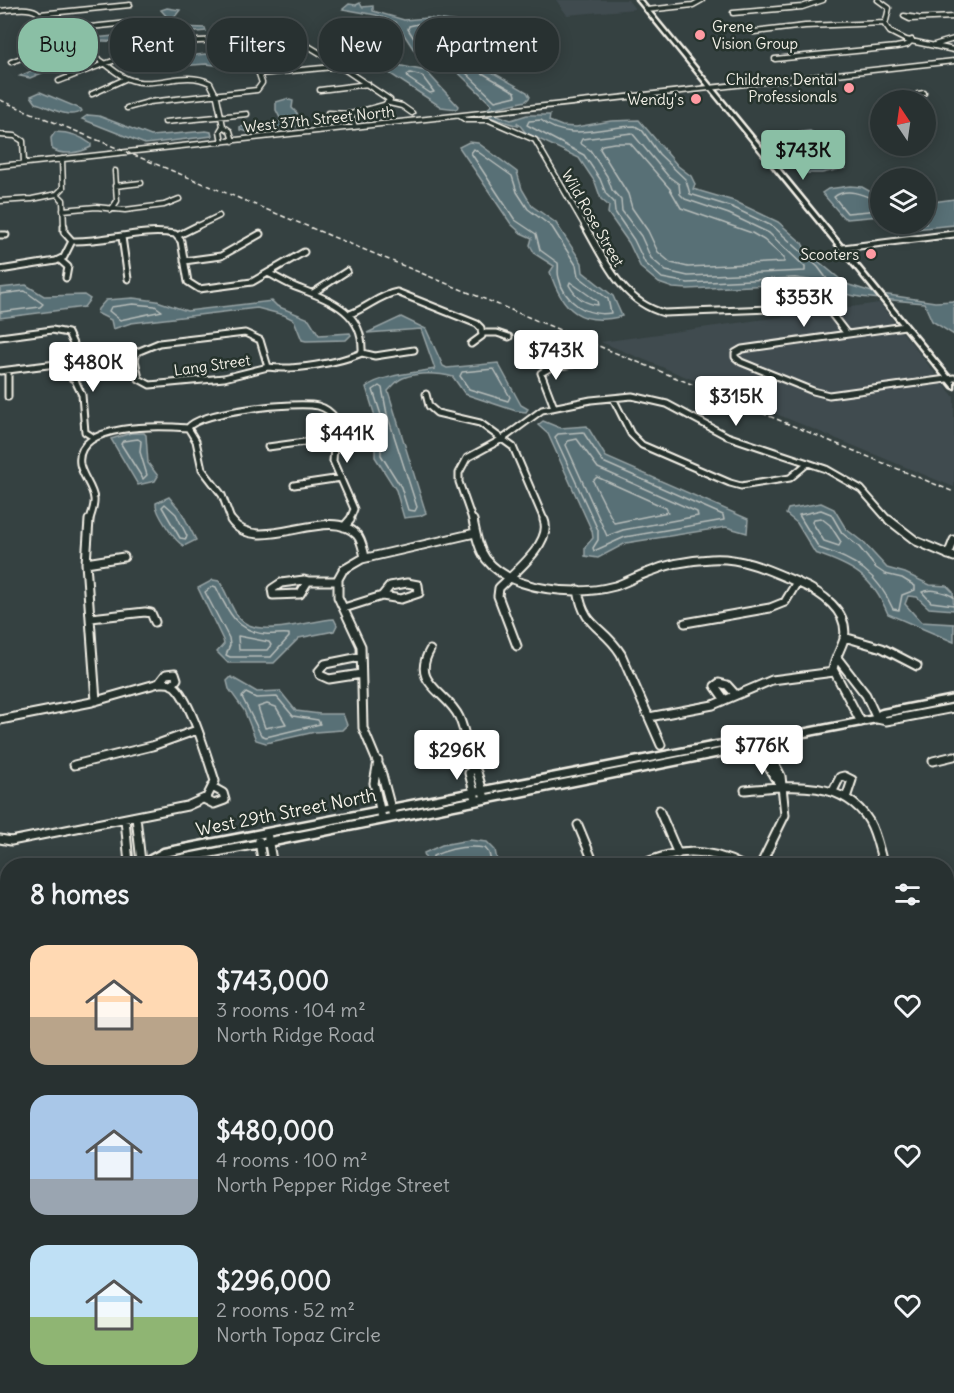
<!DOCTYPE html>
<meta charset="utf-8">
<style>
:root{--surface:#283131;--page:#303939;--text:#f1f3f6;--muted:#a5a9ab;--line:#444c4d;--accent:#8abfa5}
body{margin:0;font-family:Delius,sans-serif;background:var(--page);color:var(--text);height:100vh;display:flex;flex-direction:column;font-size:22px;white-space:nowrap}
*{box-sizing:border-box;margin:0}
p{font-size:20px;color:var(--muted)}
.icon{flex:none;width:33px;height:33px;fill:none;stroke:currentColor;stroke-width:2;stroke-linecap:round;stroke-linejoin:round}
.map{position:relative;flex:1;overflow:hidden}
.sheet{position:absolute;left:0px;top:858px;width:954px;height:536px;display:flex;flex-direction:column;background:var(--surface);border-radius:24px 24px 0 0;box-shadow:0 3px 15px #0003,0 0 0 2px var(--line)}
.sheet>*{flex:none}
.guide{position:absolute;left:18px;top:18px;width:600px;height:54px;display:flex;gap:12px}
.needle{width:39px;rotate:347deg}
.fabs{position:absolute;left:870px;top:90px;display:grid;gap:12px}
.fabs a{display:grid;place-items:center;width:66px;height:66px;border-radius:50%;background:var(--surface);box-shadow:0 3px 15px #0003,0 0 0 2px var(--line);font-size:30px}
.price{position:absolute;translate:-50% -51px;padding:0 14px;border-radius:6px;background:#fff;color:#222;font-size:20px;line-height:39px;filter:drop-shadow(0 2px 3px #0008)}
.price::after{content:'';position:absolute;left:50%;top:36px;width:18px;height:14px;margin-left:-9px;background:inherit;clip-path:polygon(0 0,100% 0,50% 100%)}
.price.on{background:var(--accent);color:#111}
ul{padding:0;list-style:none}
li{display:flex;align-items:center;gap:18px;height:150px;padding:0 30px}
li span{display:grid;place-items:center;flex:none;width:168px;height:120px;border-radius:18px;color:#555}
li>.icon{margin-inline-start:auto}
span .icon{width:72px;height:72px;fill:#fffc;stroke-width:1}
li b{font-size:26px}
h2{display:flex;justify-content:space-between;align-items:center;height:72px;padding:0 30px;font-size:26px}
.chip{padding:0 21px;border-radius:24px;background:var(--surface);box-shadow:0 3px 15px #0003,0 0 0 2px var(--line);font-size:21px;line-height:54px}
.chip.on{background:var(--accent);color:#111}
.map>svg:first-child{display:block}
.built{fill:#404b4f}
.water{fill:#596f76;stroke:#97a3a4;stroke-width:1.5}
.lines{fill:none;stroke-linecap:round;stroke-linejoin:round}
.shore{stroke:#b6bdba;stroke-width:1.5}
.minor-far3-casing{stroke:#f4f1e8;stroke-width:7}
.minor-far2-casing{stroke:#f4f1e8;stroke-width:9}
.minor-far1-casing{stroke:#f4f1e8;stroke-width:11}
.minor-casing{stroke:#f4f1e8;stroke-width:14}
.major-casing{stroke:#f4f1e8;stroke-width:5}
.minor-far3{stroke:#26332d;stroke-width:4}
.minor-far2{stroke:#26332d;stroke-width:5}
.minor-far1{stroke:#26332d;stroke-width:7}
.minor{stroke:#26332d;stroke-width:9}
.major{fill:#26332d;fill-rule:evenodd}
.rail{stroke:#f4f1e8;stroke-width:1.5;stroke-dasharray:5 3;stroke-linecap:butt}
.poi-dot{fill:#ff9aa2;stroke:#26332d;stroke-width:2}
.labels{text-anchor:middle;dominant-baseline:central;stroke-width:5;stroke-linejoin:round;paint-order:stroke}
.far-poi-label{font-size:15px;fill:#f4f1e8;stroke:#26332d;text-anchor:end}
.far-street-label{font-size:15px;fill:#f4f1e8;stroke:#26332d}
.street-label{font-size:18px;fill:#f4f1e8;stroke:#26332d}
</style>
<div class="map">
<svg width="954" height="1393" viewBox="0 0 954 1393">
<rect width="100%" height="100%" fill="#354141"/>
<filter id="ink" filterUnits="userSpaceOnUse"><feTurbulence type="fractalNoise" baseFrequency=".0167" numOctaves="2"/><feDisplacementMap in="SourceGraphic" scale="12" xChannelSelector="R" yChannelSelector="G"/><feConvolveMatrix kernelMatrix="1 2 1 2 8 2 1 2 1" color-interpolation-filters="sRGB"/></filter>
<g filter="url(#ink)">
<path class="built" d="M556,0H628L635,9L567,15Z
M879,303L954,397V487L601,342Z"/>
<path class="water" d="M360,3L362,7L373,6V11L404,20L428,18L458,22L475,35L472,44L460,54L527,92L530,97L526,101L494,108L497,115L511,120L527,115H550L549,121L562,126L576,127L611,121L639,120L678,166L691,176L695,184L693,189L734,201L778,222L802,243L806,251L846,284L875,293L935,302L954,301V335L932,321L924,303L860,297L795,284L688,289L673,288L659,283L641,268L629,243L608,213L609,206L601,199L595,182L579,158L526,133L517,122L518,126L487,116V109L492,105L445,60L416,53L396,22L376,15L343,9L349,4L356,5Z
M167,8L180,10L173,19L179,27L205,28L206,31L161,35L170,20L161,10Z
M143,33H149L152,36C131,49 120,40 100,41C90,41 82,45 72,43L75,40Z
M223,52L228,63L224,66L206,64L153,68L147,65L170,58Z
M72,55L78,58L30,78L20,76L65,56Z
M397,65L426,71L458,106L457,109L441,107L386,71L392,66Z
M40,92L81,109L82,111C69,120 50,107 36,103L31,96Z
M286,99L293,101L292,108L297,113L300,126L248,132L240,130V127L279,122L281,120L276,110V102Z
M88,115L99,116L151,136L206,131L211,132L212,136L145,144L82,119Z
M810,131L817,135C816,153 831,160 845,168L822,173H807L776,137L779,134Z
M55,132C68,132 81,136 91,144V147C80,153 63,156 52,149L51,138Z
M469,142L478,143L517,172L522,189L532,206L556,223L582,263L583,272L613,296L622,316C581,327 562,310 550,272L554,266L535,254L530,245L532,238L521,233L511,224L459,147Z
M850,186L862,187L880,197V216L847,219L843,217L822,193L828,189Z
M954,199V225L914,229L905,224H926V203Z
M26,285L44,296L84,295L90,299L84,307L0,318V288Z
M133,298L157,301L187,311L272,301L277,306L309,319L319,335L350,333L351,335L346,340L306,341L302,340L294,320L284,315L257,308L131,323L113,329L111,320L97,313L98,309L106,300Z
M401,317L426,329L443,366L447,368L498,363L521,405L528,409L526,412L516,411L465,394L453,377C439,373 418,372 403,378C397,380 392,387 388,391L426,513L420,516L404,518L396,490L375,457V416L366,387C382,375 414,373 435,369L421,329L367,333Z
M543,421L560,428L587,426L606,457L748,519L747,533L726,527L626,543L598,558L585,556V547L593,538L592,531L548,434L538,425Z
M131,433H144L146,435L148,463L158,476L155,481L138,485L111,439Z
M169,497L181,511L196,540L184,546C175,542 155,512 156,503Z
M821,503L834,509L846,529L864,543L887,568L905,573L930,585L947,586L953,592L954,610L929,608L917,597L908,596L905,604L921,622L954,624V642L888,614C872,576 853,566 815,553L797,523L786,514L788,509Z
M213,580L219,581C227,592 230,607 239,618C256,640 311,620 334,619L337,625L334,631L299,638L274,663H228L217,652L224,644L223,640L198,588Z
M231,677L257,692L280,691L296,711L320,714H343L347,725L342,730L315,732L266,743L256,740L244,710L229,689L227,681Z
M469,840L487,842L495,850L498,865H427L424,853L442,845Z"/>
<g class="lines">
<path class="shore" d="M418,24L455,28L467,39L456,49L453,57L420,48L408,29L409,26Z
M423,32L452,35L455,39L448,47C438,45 428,45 421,36Z
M465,63L515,92L516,96L495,101L461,68V64Z
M410,73L422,76L434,92L430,93L408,78L407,75Z
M541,120C568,143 603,126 635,126L642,130L659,154L686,180L690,194L732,207L774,227L818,267L830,283L795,278L688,283L662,278L645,263L634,240L615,212L614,202L606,194L600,179L584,155L527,125L529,121Z
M632,133L668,176L679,184L680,194L685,199L729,214L769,233L805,267V271L688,276L666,271L651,258L641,236L622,211L621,200L612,190L607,176L590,150L580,143L582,139Z
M809,138L814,153L825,163L823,167H808L788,142L791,139Z
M614,143H630L670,189L681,208L752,233L764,240L784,258V262L688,267L671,263L658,252L648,231L632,208L628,194L600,149L602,145Z
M474,149L512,176L517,192L528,209L552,227L576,265L578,276L608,299L611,313C587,317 564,302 559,278C557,273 559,268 558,263L540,250L536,234L515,220L471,153Z
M880,202C866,196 848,186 834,197L847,213L880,210
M570,282L597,301L598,305C585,304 575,296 569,285Z
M0,294L25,291L43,304L40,307L0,312
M133,304L155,306L162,311L120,320L109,311L111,307Z
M494,369L510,397L508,401L469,389L460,376L462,372Z
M379,386L382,388L387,414L417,507L415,511L408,510L401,487L381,455V415L373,390Z
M583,432L603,462L723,515L724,520L625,537L594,551L593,548L598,540V530L555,437L558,434Z
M138,439L141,441L140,452L147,475L143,479L121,444L123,441Z
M577,439L598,468L697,512L698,516L623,530L607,536L566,445L568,441Z
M597,477L666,508L668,512L614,523L593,481Z
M165,504L176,514L187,536L186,539L180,538L162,507Z
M821,510L831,514L842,533L859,547L876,568L885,574L902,578L915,586V590L902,595L899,610L893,609C877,573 856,560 819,548L799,515Z
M821,518L830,525L841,542L839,546L824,541L812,522L814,519Z
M213,586L216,587C227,610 236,631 265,634C273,635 281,633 289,634V637L271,657H230L226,655L230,645L229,638L205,592Z
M954,597C945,592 932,588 922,592L931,602L954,605
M238,636L269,642L271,645L267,650H239Z
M246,693L256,698L277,697L293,716L318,720L320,724L266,737L261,735L242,697Z
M267,704L276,707L286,724L265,728L258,707Z
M432,866L433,856C450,848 466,845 485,848L489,853L492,866"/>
<g class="minor-far3-casing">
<path id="minor-far3" d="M878,0L889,8L885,25L890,32L906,40L954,50
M647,10L693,5L702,0
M0,11C11,10 27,6 37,12C45,18 40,30 46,37C58,50 78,50 93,56C106,62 115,74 128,79C155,90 183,69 210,83L217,97L223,126L220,131L222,142
M733,13L802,7L823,0
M40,14L130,5
M917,18L904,16L910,19L954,17
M43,32L138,22
M754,32L805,26L885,23
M305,44L333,61V67L344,69L390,100L384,105L351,114L355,127
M934,45L954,39
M775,59L896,47L907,45L912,40
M11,62L56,44
M259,74L333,67
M59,81C110,61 197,26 250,47L262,83L257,90L149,102L127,108
M320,90L368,84
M92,94L125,79
M918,94L924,93
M389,103L402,106L412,113
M328,113L351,114
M460,116L466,120H489L535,140L586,228
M165,122L247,114
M223,126L230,131L233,141
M0,135L15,136L23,141L24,163
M62,159L63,188L57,194L63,200L64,228
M0,166L954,61
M115,186L141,183
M0,201L32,199L57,194
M63,210L96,207L125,210L164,205L179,199
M111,210L117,201L115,171
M194,228L219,216"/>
</g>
<g class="minor-far2-casing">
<path id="minor-far2" d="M64,226V232L72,241
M585,226C605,261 622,302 664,313L820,307L827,308L847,334
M0,235H6
M177,236L197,226
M122,237L128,279
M72,241C107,242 141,228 175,234L181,241L188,282L199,289L252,282L304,252
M843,248L954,234
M60,260L68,267L66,278
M184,261L221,256L260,234
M0,270L56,261L64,257L72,241
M268,273C278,278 287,284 298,288C329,300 364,311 362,353
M313,293L347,271
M350,314C367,308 379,295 397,292L477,324L481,328L482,336L471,344
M905,326L742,349L735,353V357L741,362L813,391L829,395L954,378
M245,333L260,340L268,367L224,378L150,385L139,379L135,360L137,352L159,343Z
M482,333H497L509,337
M0,337L52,330L68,333L74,346L72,374L82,395L85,432L93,437
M362,353L375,356L414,350
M268,367C293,371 338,363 362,353
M0,371L72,362
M8,371V397
M72,378L136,368
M426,394L429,406L437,413L480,423L513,447L545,522
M613,398L631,434L642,445L730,483L741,486L790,478L808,463
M554,407L541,373L551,367L573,364
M188,428C199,411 298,401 318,406C326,408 331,412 336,419L333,461L354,509L349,522
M188,428L196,441L202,469L222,495L232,522
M268,447L334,438
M294,485L341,478
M89,522C91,515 95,506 94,499C93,487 82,476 80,464C74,422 162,426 188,428
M473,522L459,482V473L467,458L504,438L542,410L591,400L632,396L667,404L727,436L826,469L861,489L890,522"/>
</g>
<g class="minor-far1-casing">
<path id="minor-far1" d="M89,520L86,563L96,701
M231,520C257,558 329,503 357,535C362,540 363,550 365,557
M473,520C476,534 478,548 486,559C512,592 578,596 615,586C627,582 637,576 649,572C668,564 691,560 711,559C743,557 771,571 799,583C820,592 850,611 844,639C841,649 835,658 833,669L861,722
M889,520L916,541L954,557
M344,527L350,520
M948,555L954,540
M86,563L124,557
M304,580L308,581L300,594L273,595L272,589L281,583Z
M308,581H338
M407,583L418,585L419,593L401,599L382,596L390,586Z
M578,590C584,629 603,625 621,654L661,745
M344,608L382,596
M91,618L145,612L151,613L155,622
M685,623L770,608L785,602L797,582
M844,637L882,648L917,666
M517,646L498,596L499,588C514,573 553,542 544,520
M430,650C410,684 447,691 459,717C466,733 468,751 473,768L477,772L485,798
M360,657L325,664L319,671L320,675L329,679L361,674
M838,659L866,695L877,719L886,721L954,708
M159,683L166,674L175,673L177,679L172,685
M725,700L715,686L719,683L727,685L736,695
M649,717L713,705L772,680L834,672
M0,720L92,702L159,683C164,683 169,682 173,685C190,697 208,760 215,781L207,797L187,806L11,841L0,839
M466,742L443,747L439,753L446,758L469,755
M755,742L774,777L782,786
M378,761L374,783L382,818
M933,761L954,756
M74,765L152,746L197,730
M473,768L469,773L476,800
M745,790C788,786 843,778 869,821C877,835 879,851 884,866
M833,791L840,777L844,776L852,780L846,798
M204,799L214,804L225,800L223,793L214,788
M659,810L678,854
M393,816L381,771L363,728L361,646L338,597V579L343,570L362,559L475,533
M136,817L141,862
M125,819L129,864
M578,825L595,866
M267,833L273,866
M259,841L263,866
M148,861L164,862L269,842
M638,866C675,848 706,847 743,866
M760,866L785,815L781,776L763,741"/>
</g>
<g class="minor-casing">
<path id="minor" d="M0,949L8,948
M946,971L954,982
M946,1065L954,1061
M0,1148L8,1146
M946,1183L954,1181
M946,1300L954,1298
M946,1327L954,1345
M0,1344L8,1343
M210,1386V1389
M340,1386L341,1393
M549,1386L553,1393
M783,1386L788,1393
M893,1386L896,1393"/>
</g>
<g class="major-casing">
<path id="major" d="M637,0H641L954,382V388L952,387Z
M954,696V702L885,716L880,721L877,722L752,746L740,752L269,846L266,845L264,842L266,839L269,838L740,745L737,744L165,856C145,867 141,866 120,866L121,863L124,862L146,858L163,849L737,738L750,740L874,716L879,711L882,710Z
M8,880V888L0,889V881Z
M8,889V897L0,898V890Z"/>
</g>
<use href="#minor-far3" class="minor-far3"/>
<use href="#minor-far2" class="minor-far2"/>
<use href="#minor-far1" class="minor-far1"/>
<use href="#minor" class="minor"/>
<use href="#major" class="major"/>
<path class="rail" d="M0,100L954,492"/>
</g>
</g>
<g class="poi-dot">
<circle cx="700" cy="35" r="6"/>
<circle cx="849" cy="88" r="6"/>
<circle cx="696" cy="99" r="6"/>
<circle cx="871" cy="254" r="6"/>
</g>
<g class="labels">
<g class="far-poi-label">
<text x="712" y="26" text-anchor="start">Grene<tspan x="712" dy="17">Vision Group</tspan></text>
<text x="837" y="79">Childrens Dental<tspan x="837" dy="17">Professionals</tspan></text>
<text x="684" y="99">Wendy's</text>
<text x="859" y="254">Scooters</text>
</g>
<g class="far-street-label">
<text transform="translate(319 119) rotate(-6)">West 37th Street North</text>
<text transform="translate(593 218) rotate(60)">Wild Rose Street</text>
<text transform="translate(212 365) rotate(-8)">Lang Street</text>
</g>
<g class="street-label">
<text transform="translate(286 812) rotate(-11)">West 29th Street North</text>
</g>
</g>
</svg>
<div class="fabs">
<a><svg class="needle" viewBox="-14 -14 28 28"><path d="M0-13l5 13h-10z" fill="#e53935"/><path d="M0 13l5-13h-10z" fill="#a5a9ab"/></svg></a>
<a><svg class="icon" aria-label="layers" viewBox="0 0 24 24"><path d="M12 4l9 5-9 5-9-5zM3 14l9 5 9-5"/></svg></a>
</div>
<b class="price on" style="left:803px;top:181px">$743K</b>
<b class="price" style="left:804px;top:328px">$353K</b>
<b class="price" style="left:556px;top:381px">$743K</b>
<b class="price" style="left:93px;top:393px">$480K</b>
<b class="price" style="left:736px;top:427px">$315K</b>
<b class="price" style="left:347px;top:464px">$441K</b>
<b class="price" style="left:762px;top:776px">$776K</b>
<b class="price" style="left:457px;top:781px">$296K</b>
<div class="guide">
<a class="chip on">Buy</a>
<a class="chip">Rent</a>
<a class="chip">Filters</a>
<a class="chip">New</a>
<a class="chip">Apartment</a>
</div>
<section class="sheet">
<h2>8 homes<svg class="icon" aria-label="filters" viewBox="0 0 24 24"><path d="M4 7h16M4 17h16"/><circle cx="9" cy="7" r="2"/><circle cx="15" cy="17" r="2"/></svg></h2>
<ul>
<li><span style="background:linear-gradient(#ffd9b3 60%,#b9a48a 0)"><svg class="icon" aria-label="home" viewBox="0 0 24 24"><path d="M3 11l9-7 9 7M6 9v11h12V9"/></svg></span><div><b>$743,000</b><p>3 rooms · 104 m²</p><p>North Ridge Road</p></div><svg class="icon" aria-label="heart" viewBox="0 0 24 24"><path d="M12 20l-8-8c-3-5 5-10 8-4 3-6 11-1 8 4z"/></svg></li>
<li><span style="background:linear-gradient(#a9c7e8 70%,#9aa5b1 0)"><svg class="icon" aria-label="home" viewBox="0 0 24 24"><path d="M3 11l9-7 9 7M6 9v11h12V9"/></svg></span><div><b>$480,000</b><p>4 rooms · 100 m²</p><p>North Pepper Ridge Street</p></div><svg class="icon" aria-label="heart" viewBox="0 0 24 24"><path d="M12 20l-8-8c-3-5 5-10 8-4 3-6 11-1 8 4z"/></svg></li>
<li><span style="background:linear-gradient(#bfe0f5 60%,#8fb573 0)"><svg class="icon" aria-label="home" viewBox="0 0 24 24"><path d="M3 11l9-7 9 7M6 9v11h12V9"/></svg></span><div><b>$296,000</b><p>2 rooms · 52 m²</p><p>North Topaz Circle</p></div><svg class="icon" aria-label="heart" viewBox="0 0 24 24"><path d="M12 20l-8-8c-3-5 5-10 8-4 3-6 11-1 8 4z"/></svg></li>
</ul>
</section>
</div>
